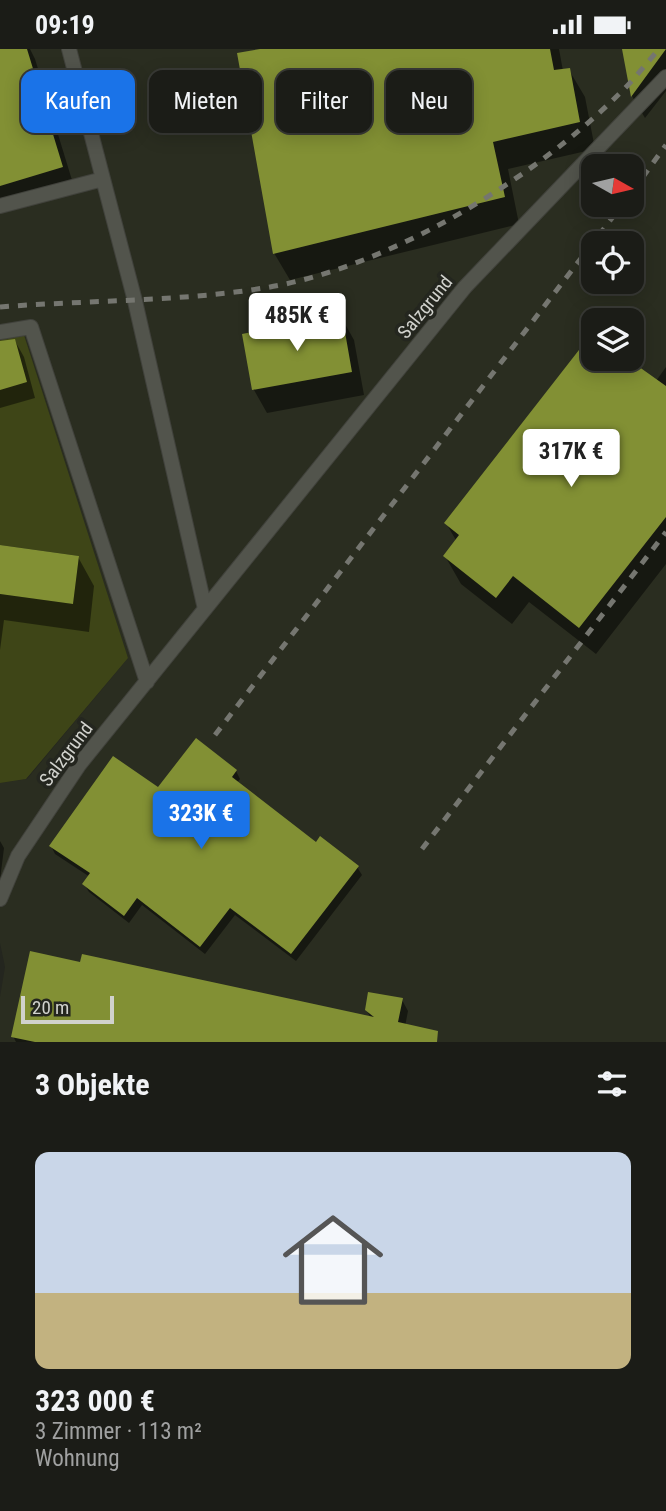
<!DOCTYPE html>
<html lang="de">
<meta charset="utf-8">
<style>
:root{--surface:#1b1c17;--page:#242520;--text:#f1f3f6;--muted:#a0a1a1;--line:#393a36;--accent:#1a73e8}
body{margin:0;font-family:"Roboto Condensed",sans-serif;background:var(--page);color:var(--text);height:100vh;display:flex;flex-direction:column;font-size:26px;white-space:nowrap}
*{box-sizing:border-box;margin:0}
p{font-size:23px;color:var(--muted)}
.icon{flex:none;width:38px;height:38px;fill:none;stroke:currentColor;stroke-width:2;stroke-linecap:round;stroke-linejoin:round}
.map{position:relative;height:993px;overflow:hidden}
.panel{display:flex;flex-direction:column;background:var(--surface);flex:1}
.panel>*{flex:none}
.banner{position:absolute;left:21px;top:21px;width:625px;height:63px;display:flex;gap:14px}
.needle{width:46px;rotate:98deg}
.fabs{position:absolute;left:581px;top:105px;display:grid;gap:14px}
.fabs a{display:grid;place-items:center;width:63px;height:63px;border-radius:14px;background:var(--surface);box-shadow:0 4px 18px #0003,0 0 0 2px var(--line);font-size:35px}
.scale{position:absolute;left:21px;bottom:18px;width:93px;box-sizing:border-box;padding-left:7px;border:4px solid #d1d2cd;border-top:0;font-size:19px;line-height:24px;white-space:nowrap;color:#d1d2cd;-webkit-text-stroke:5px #24261f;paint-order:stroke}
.price{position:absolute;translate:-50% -60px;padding:0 16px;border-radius:7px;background:#fff;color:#222;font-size:23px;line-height:46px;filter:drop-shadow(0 2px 4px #0008)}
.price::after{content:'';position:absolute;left:50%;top:42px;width:21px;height:16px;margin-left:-10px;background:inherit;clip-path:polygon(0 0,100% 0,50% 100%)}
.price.current{background:var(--accent);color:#fff}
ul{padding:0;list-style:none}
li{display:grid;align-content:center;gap:14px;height:371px;padding:0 35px}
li+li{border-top:2px solid var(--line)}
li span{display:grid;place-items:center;height:217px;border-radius:14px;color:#555}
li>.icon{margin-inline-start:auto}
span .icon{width:126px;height:126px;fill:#fffc;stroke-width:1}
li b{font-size:30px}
h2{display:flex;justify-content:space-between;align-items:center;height:84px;padding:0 35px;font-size:30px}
.pill{padding:0 24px;border-radius:14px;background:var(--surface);box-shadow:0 4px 18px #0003,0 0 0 2px var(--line);font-size:24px;line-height:63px}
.pill.current{background:var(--accent);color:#fff}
.status{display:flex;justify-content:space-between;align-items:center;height:49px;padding:0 35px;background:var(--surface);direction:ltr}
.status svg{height:19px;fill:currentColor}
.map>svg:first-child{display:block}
.built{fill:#2a2d20;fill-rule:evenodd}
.green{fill:#3e4517}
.shadow{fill:#0007}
.building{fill:#829034}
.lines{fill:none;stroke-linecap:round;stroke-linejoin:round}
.service-casing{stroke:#41423c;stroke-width:16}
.service{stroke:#52544c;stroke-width:14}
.rail{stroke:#757670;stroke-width:5;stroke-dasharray:9 9;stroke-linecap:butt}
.labels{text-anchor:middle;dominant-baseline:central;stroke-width:7;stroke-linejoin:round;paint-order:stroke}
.street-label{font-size:19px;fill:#d1d2cd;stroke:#24261f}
</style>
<div class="status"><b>09:19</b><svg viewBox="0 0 49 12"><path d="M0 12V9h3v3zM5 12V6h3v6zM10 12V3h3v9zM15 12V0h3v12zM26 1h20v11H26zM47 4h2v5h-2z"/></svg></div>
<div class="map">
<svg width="666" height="993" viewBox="0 0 666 993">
<rect width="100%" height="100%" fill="#24261f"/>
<path class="built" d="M0,0H666V993H0V948L5,918L0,894V734L27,730L128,609L0,287ZM593,117H632V156H593ZM593,194H632V233H593ZM593,271H632V310H593Z"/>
<path class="green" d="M23,283L128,609L26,730L0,734V545L73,555L79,507L0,496V287Z"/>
<path class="shadow" d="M0,0H30L35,10L75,141L0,164Z
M268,0H559L563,22L569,21L585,48L595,100L508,120L519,175L290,231L274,204Z
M624,0H666V42L645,69L632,47Z
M341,268L354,291L364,346L267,364L254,341L244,287Z
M593,287V310H625L656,332L666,318V515L596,605L529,553L512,575L461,535L445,507L457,493L446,474Z
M15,292L24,308L35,349L0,359V294Z
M0,498L78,508L94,537L89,583L4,571L0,601Z
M236,722L240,730L237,734L316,796L357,818L362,826L296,912L235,866L205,905L142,856L129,874L89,843L84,835L90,828L55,805L51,797L158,740Z
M0,792L4,799L0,831Z
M402,951L408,962L402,993H16L13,987L372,970L366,961Z"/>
<path class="building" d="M0,0H27L63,118L0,137Z
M260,0H550L554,21L570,19L580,73L493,93L505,148L273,205L237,4Z
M622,0H666L631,48Z
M342,266L352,323L252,341L242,285Z
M593,283V310H628L666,337V468L579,579L513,527L496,549L443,507L459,486L444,474Z
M15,290L27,333L0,341V292Z
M0,496L79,507L73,555L0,545Z
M196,689L237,721L232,728L316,793L320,787L359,817L291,905L230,859L200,898L137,849L124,867L82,835L90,824L49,797L113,707L158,738Z
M30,902L80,913L82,905L374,968L365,961L368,943L403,949L398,973L438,982L437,993H35L11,988Z"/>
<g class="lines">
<g class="service-casing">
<path id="service" d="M69,0L135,252L205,560
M0,157L103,130
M0,283L31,278L147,633
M0,850L18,807L79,716L465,238L666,28"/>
</g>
<use href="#service" class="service"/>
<path class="rail" d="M632,143L666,96
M0,258C88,251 177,253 264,239C385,220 530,133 617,47C632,33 645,16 659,0
M215,686L622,156
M422,800L666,483"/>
</g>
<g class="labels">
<g class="street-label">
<text transform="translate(425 258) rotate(-51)">Salzgrund</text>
<text transform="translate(66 705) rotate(-53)">Salzgrund</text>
</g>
</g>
</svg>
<div class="fabs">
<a><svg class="needle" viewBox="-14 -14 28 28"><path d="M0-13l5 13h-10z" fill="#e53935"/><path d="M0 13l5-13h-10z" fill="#a0a1a1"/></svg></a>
<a><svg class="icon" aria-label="locate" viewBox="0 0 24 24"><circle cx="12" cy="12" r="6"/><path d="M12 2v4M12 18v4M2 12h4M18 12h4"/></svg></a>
<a><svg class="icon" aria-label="layers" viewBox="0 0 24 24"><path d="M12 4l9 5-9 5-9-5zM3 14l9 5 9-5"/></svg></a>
</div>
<div class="scale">20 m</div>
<b class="price" style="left:297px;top:304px">485K €</b>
<b class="price" style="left:571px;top:440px">317K €</b>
<b class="price current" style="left:201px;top:802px">323K €</b>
<div class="banner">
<a class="pill current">Kaufen</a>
<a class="pill">Mieten</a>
<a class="pill">Filter</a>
<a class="pill">Neu</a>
</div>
</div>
<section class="panel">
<h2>3 Objekte<svg class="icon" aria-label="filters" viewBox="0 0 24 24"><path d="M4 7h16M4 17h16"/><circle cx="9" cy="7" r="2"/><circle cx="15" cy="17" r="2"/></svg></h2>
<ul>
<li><span style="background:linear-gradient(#c9d6e8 65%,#c2b280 0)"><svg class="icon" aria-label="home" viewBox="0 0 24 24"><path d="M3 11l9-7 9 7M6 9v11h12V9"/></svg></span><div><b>323 000 €</b><p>3 Zimmer · 113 m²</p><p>Wohnung</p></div></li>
</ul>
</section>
